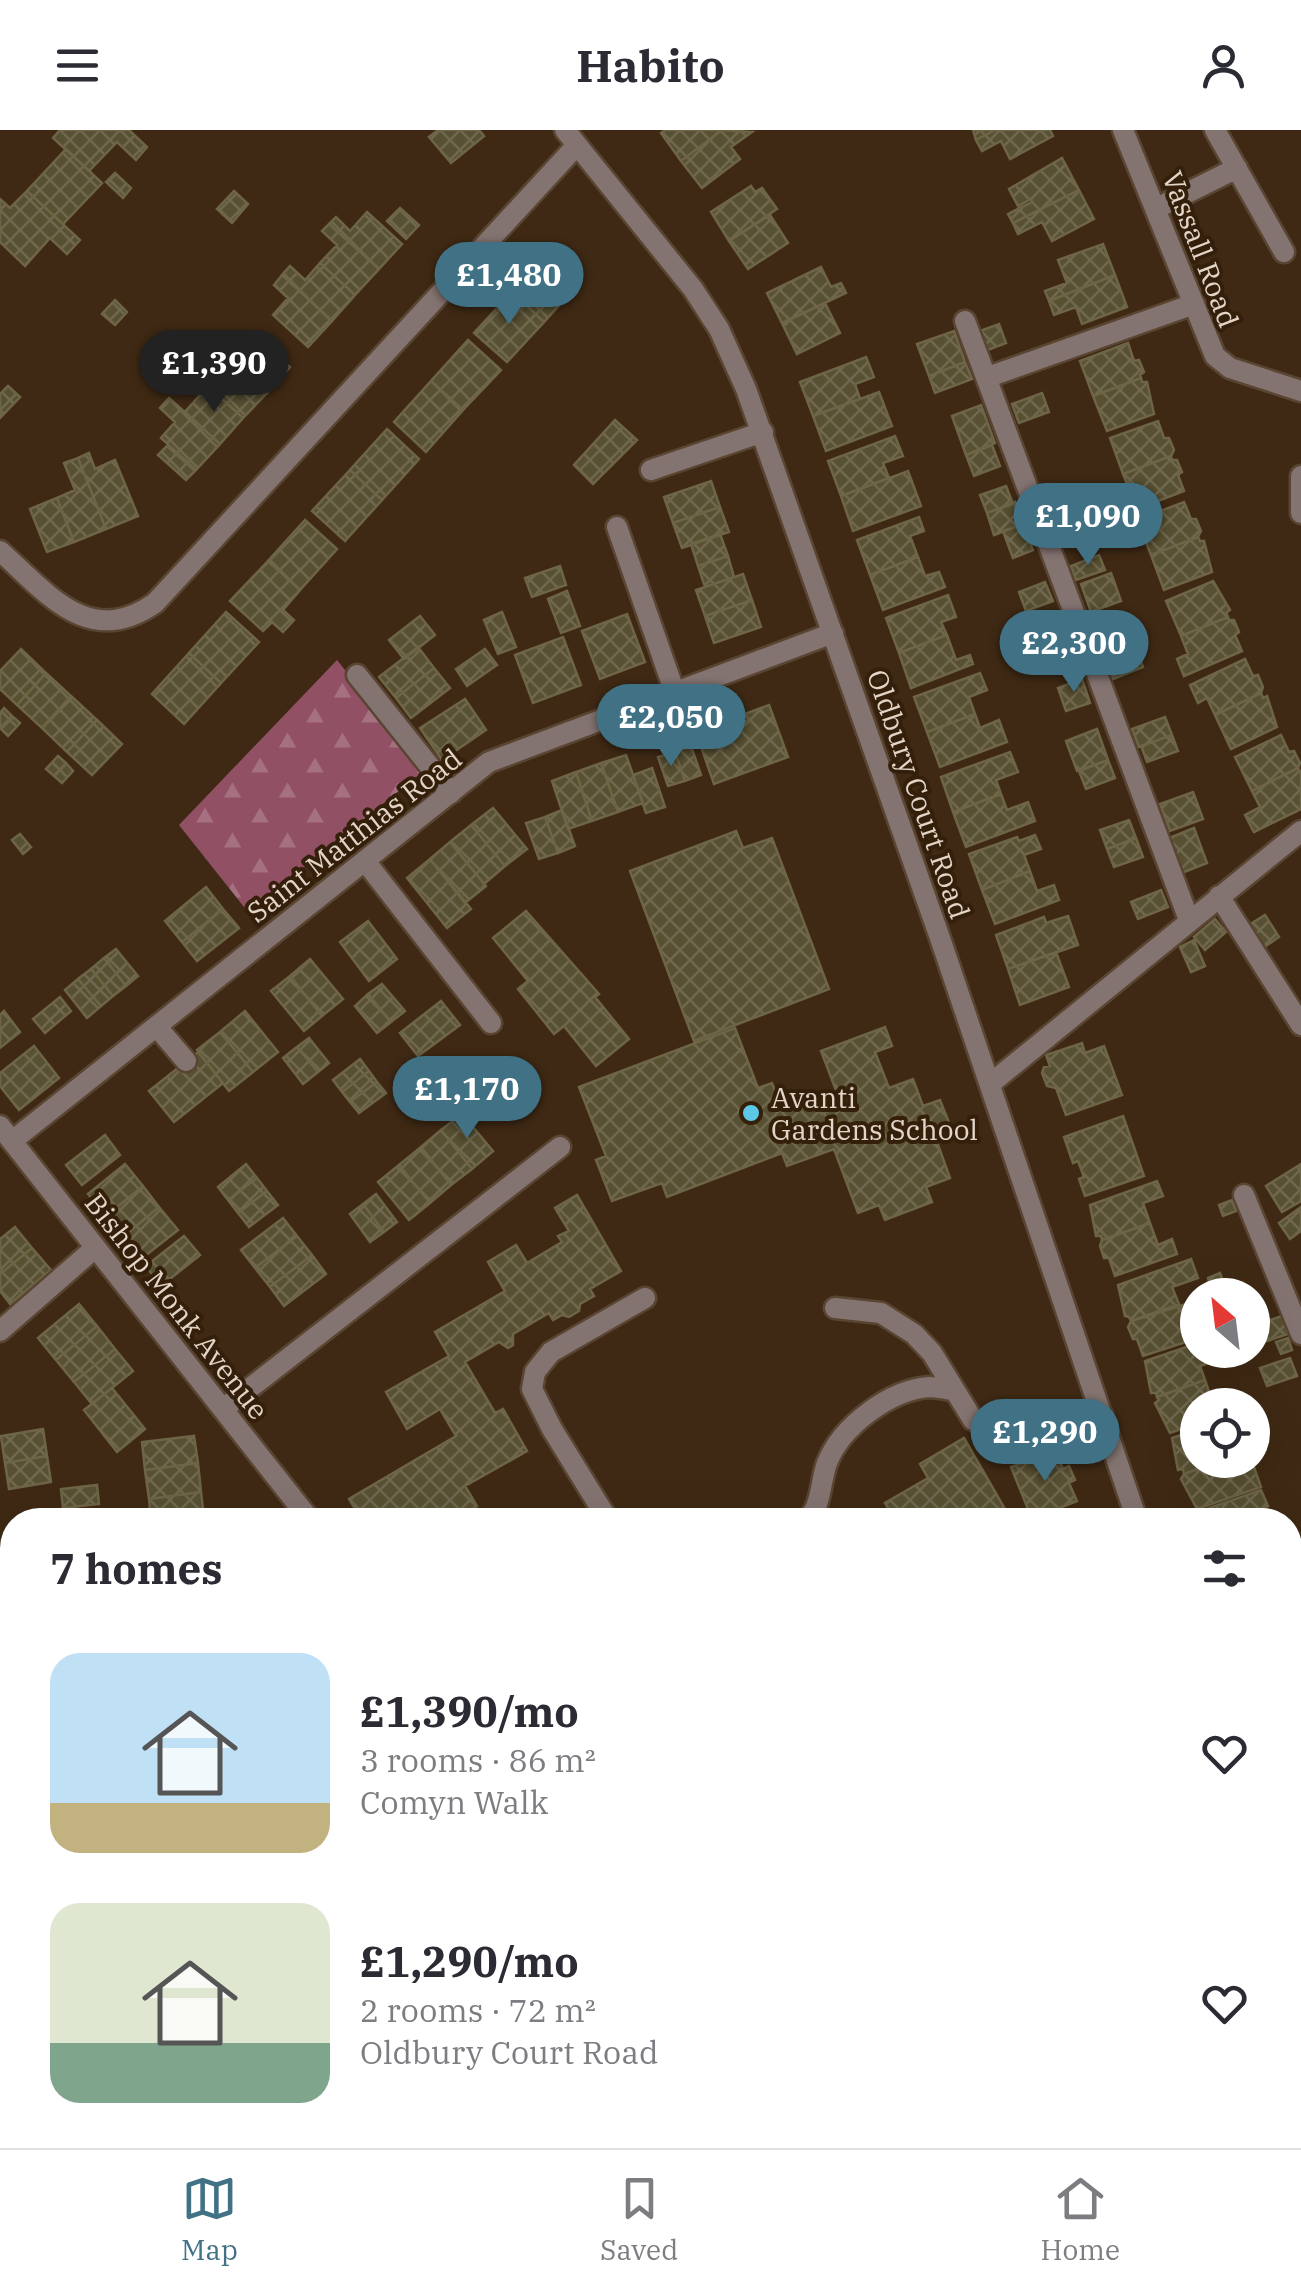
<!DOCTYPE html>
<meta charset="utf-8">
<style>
:root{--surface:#fff;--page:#f2f2f3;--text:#2b2b33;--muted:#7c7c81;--line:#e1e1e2;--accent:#417184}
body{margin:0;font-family:"IBM Plex Serif",serif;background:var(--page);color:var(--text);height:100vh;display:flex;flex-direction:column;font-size:38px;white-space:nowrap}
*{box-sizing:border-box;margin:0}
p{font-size:32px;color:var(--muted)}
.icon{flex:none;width:55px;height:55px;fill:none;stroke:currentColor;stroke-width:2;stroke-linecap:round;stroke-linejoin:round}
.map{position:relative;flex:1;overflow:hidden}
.side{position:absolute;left:0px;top:1378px;width:1302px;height:642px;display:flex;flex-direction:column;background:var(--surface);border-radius:40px 40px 0 0;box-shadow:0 10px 40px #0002}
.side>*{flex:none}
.needle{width:65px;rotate:332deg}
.controls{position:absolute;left:1180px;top:1148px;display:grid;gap:20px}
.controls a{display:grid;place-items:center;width:90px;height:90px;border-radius:50%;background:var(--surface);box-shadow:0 10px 40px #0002;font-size:50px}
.price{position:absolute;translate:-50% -85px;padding:0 22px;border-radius:35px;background:var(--accent);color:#fff;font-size:32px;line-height:65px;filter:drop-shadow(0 2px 5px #0008)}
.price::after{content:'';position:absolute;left:50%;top:60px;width:30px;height:22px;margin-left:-15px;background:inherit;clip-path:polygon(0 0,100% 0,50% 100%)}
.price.current{background:#222;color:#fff}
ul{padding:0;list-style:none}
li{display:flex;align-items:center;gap:30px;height:250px;padding:0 50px}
li span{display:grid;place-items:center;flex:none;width:280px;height:200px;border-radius:30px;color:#555}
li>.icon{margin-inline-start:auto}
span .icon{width:120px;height:120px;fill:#fffc;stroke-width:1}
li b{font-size:42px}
h2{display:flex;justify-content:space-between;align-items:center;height:120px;padding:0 50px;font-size:42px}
header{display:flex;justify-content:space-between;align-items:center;height:130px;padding:0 50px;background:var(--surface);font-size:45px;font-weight:700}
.tabs{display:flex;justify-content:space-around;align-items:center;height:140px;border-top:2px solid var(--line);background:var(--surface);font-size:28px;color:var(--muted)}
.tabs a{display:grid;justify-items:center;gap:5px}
.tabs .current{color:var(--accent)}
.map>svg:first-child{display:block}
.forest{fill:url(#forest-firs)}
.building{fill:url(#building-cross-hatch);stroke:#6e6547;stroke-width:2.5}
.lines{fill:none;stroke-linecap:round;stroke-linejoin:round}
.service-casing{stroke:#594531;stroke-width:25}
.minor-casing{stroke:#594531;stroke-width:25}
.service{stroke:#847471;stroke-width:20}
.minor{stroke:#847471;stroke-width:20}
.poi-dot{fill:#5cc7e7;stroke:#341f0a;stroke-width:4}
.labels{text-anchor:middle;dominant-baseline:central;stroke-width:8;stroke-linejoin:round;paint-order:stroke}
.street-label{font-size:28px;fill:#e3d5c8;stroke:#341f0a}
.poi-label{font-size:28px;fill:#e3d5c8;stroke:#341f0a;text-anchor:start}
</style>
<header><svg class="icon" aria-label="menu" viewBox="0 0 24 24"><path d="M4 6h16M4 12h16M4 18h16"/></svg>Habito<svg class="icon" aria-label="person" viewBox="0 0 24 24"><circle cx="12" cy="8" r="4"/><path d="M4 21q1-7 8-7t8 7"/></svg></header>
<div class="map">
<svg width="1301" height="2018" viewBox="0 0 1301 2018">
<defs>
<pattern id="forest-firs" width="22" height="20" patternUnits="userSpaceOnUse" patternTransform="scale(2.5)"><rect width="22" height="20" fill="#915064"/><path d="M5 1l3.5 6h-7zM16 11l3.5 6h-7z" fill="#a57080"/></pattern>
<pattern id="building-cross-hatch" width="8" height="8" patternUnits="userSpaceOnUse" patternTransform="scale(2.5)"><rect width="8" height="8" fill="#585032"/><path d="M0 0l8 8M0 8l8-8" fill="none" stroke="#70684e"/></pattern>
</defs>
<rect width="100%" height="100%" fill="#3f2914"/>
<path class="forest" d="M337,530L425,640L248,782L179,695Z"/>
<path class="building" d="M60,0H129L147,17L136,30L117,12L89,41L53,8Z
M438,0H479L484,6L451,33L429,7Z
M665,0H722L681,31L661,3Z
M722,0L752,2L731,17L740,29L702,58L681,31Z
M973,0H995L976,10Z
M995,0H1050L1053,6L1010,29L1001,11L982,21L976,10Z
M66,19L102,53L63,94L27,61Z
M1062,28L1079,60L1013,93L1008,84L1032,72L1031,69L1018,76L1009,59Z
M115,43L131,58L123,68L106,52Z
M751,56L755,62L762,58L777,79L729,111L711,82Z
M1079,60L1094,89L1052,111L1042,92L1018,104L1013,93Z
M27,61L80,110L67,124L50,108L25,136L0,112V69L10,78Z
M234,61L248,74L232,93L217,79Z
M400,78L419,95L406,109L387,91Z
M367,82L402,114L379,139L329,94L336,87L350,101Z
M770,85L788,113L748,139L729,111Z
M329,94L379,139L355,165L320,133L337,115L322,101Z
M1103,114L1115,145L1049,171L1045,161L1067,153L1058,130Z
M549,121L581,151L544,192L512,162Z
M320,133L355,165L332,191L282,145L290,136L305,150Z
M821,137L831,157L841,153L846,163L782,193L767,163Z
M282,145L332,191L308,217L273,185L288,168L274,155Z
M1115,145L1127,177L1082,194L1076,177L1054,185L1049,171Z
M512,162L544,192L507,232L474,203Z
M115,170L127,182L115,195L102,184Z
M825,173L840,203L797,224L782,193Z
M999,194L1006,213L988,220L980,201Z
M954,201L965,232L929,246L917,214Z
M255,205L290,237L267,263L232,231Z
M468,210L501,240L463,280L431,251Z
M1128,213L1134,231L1139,230L1144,242L1140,245L1141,248L1093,266L1080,231Z
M866,227L874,247L855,254L860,269L813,286L800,252Z
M232,231L267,263L243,288L208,256Z
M965,232L972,249L935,263L929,246Z
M1141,248L1142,252H1147L1154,284L1107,301L1093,266Z
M431,251L463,280L426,322L394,292Z
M8,256L20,267L0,288V264Z
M208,256L243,288L220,314L185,282Z
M879,262L892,296L826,321L813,286Z
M1042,263L1049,282L1019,293L1012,274Z
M169,268L220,314L196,340L161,308L175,292L160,278Z
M981,275L995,313L966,325L952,286Z
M615,290L637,310L593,354L574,335Z
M1158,291L1164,308H1169L1174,320L1171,326L1123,344L1110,308Z
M387,299L419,329L382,370L350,340Z
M895,306L903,326L883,333L889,348L841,366L828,331Z
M992,315L1000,336L974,346L966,325Z
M167,316L195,341L186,350L158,325Z
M89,323L95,339L115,330L138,386L106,399L78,328Z
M1171,326L1172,330H1177L1182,342L1178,345L1184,361L1137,379L1123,344Z
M78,328L106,399L74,412L57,368L75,360L64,333Z
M350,340L382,370L345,411L312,381Z
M908,341L921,376L853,401L841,366Z
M711,351L720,377L673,393L664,367Z
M1006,356L1013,374L987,383L980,365Z
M1070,365L1079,391L1057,399L1048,373Z
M57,368L74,412L47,422L30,379Z
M1015,372L1023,394L994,405L987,383Z
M1184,372L1191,389H1196L1201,401L1198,407L1151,425L1137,390Z
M720,377L729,402L682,418L673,393Z
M919,387L924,401L910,406L918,427L870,445L857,410Z
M305,390L337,419L300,460L268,431Z
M1023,394L1033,420L1013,428L1003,401Z
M720,404L728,426L698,436L691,414Z
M1198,407L1200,411H1204L1212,442L1164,460L1151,425Z
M1099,425L1105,440L1076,450L1071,436Z
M728,426L734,447L705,457L698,436Z
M918,427L925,446L939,442L945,457L883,480L870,445Z
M268,431L300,460L283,480L294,490L283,502L272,492L263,501L230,471Z
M560,436L566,455L532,467L525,448Z
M1111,443L1121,471L1091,482L1081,454Z
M743,444L752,470L705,486L696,460Z
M1213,451L1230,480L1226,483L1228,487L1181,506L1166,471Z
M1045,452L1053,471L1026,481L1019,462Z
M567,461L580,496L561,503L548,469Z
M948,465L956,487L941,492L947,505L899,523L886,488Z
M752,470L761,497L714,513L705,486Z
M226,482L259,512L221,553L189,523Z
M502,482L516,517L498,524L484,490Z
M627,484L645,532L600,549L582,501Z
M420,486L435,505L404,529L389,510Z
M1228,487L1229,490H1234L1239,502L1235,505L1242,521L1184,546L1177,529L1188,524L1181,506Z
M947,505L956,530L970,525L973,534L911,558L899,523Z
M563,507L581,555L533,573L515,525Z
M418,517L434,538L396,568L379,547Z
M21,519L46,543L17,575L0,559V541Z
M485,519L497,535L467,556L456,539Z
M1137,521L1143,537L1113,549L1107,533Z
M189,523L221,553L184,594L152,564Z
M1245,529L1253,546L1258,545L1263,557L1261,563L1215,585L1207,568L1198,573L1190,555Z
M434,538L450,558L411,588L396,568Z
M46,543L71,566L42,598L17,575Z
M980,543L987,560L969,567L975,584L927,602L914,567Z
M1082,549L1090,573L1066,581L1058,558Z
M1261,563L1263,568L1267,566L1277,597L1231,619L1215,585Z
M71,566L97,590L67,622L42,598Z
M465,569L486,600L442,630L420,598Z
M769,575L788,627L714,654L698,608L748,590L745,584Z
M4,578L12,586L0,598V583Z
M975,584L980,598L999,590L1007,612L940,637L927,602Z
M12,586L20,593L8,606L0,598Z
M1165,587L1172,605L1139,617L1132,599Z
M97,590L122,614L92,645L67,622Z
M1097,599L1108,630L1077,641L1066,611Z
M1172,605L1178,621L1147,632L1141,616Z
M1281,605L1289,622L1294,621L1300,633L1298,638L1252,661L1235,627Z
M691,616L701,645L685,651L675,622Z
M675,622L685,651L668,656L658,627Z
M1010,622L1018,642L996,650L1001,664L953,682L941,647Z
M626,625L643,673L618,682L601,633Z
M58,626L66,633L54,646L46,639Z
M1108,630L1115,648L1086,659L1079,641Z
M66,633L73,641L62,653L54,646Z
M601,633L618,682L592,691L576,642Z
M652,638L665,677L646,683L633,645Z
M1298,638L1301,643V679L1254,702L1245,685L1260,677L1252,661Z
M576,642L592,691L568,699L552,651Z
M1193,662L1203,689L1170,701L1160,674Z
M1001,664L1007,680L1028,672L1035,691L966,717L953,682Z
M493,678L527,719L505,736L471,695Z
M562,680L575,716L558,723L545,687Z
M545,687L558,723L539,729L526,693Z
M1129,690L1136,708L1107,719L1100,700Z
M471,695L505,736L484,754L450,712Z
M1194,698L1207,733L1179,744L1167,709Z
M736,701L743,718L772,708L829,859L694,911L630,741Z
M20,704L31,717L23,724L12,710Z
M1035,705L1041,719L1024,725L1030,741L982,760L969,724L1017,707L1019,711Z
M1136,708L1143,727L1114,737L1107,719Z
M450,712L486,756L465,773L430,729Z
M430,729L471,779L447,798L407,748Z
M1030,741L1037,761L1054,755L1059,770L995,794L982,760Z
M206,757L223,779L182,812L165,791Z
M1161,760L1168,777L1138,789L1131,772Z
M223,779L239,798L197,831L182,812Z
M526,781L599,864L595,867L629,909L596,936L564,896L554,904L518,859L528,851L493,808Z
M1265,785L1279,807L1263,818L1249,795Z
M1068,786L1078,815L1008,839L996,805L1044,787L1046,793Z
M1215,789L1226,802L1205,820L1194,807Z
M368,791L397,829L369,851L340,812Z
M1194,810L1205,836L1191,842L1180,817Z
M116,819L138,846L126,856L104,828Z
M1056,822L1069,857L1020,875L1008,839Z
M104,828L126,856L113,866L91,839Z
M310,829L343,869L322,886L290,846Z
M91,839L113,866L101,876L78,849Z
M290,846L322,886L304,901L271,861Z
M78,849L101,876L87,888L65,860Z
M382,854L405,881L391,892L368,864Z
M368,864L391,892L377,903L355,876Z
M60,867L71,881L45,903L33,889Z
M441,871L460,895L418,926L400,903Z
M4,881L20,902L0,918V885Z
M245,881L278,922L253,942L220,902Z
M885,897L892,916L875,922L889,958L913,949L923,976L940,970L954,1005L937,1012L950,1048L926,1057L932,1072L885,1090L879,1075L858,1083L834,1019L787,1036L782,1023L667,1067L662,1053L612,1071L596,1030L606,1026L579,957L735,898L758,958L772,953L782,980L814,968L821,984L842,976L821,921Z
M220,902L253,942L229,961L197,920Z
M309,908L329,933L318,942L297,917Z
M1082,913L1085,923L1104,916L1122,965L1066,985L1056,958L1047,956L1042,943L1044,937L1050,936L1046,925Z
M34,916L59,948L19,980L0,956V943Z
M297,917L318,942L303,954L283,928Z
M198,922L223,953L174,992L149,961Z
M360,929L369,941L342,962L333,950Z
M369,941L377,952L350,972L342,962Z
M377,952L386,963L359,983L350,972Z
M462,984L493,1021L472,1039L441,1000Z
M1123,986L1144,1046L1085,1066L1079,1049L1084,1047L1078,1031L1073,1033L1064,1007Z
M441,1000L472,1039L451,1055L421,1017Z
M105,1005L120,1025L82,1055L66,1035Z
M421,1017L451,1055L430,1073L399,1035Z
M125,1034L143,1056L106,1086L88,1064Z
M246,1034L257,1048L228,1070L218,1057Z
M1301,1034V1071L1282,1082L1266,1056Z
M399,1035L430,1073L409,1090L378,1052Z
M257,1048L267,1061L238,1083L228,1070Z
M1157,1051L1163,1066L1143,1073L1150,1093L1102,1110L1101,1106H1096L1090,1075Z
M143,1056L159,1077L123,1107L106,1086Z
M267,1061L278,1075L249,1097L238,1083Z
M376,1064L397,1092L384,1102L363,1074Z
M577,1065L621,1141L590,1159L594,1166L580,1174L579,1181L569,1187L562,1185L553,1190L549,1183L513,1204V1215L508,1218L499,1212L465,1232L495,1283L503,1279L527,1321L465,1356L477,1376L458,1388L459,1390H362L349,1369L456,1306L440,1279L407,1299L386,1262L449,1226L435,1202L505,1161L488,1132L516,1115L527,1133L562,1112L558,1106L569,1101L555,1078Z
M1232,1070L1236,1081L1223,1086L1219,1075Z
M363,1074L384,1102L370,1112L350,1084Z
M159,1077L178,1100L141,1129L123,1107Z
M1301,1077V1101L1290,1109L1279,1093Z
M283,1088L297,1106L255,1138L241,1120Z
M1150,1093L1158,1115L1172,1109L1177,1124L1115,1146L1109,1128H1104L1100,1116L1102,1110Z
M15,1097L32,1118L0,1144V1109Z
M184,1106L200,1125L161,1156L146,1136Z
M297,1106L312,1125L270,1157L255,1138Z
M32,1118L51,1140L10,1174L0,1161V1144Z
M312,1125L326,1144L284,1176L270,1157Z
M1191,1129L1198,1148L1172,1157L1179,1174L1131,1191L1129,1187L1125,1186L1118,1155Z
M1220,1143L1224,1154L1211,1158L1208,1148Z
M1196,1171L1198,1208L1143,1226L1137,1209H1133L1128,1197L1131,1191Z
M79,1174L97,1196L56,1230L38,1208Z
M1282,1186L1288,1204L1258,1214L1252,1196Z
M97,1196L115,1219L74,1252L56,1230Z
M1288,1208L1292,1220L1281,1224L1276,1212Z
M1198,1213V1220H1214L1217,1230L1200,1236L1205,1250L1157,1267L1156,1263H1151L1145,1231Z
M115,1219L133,1241L92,1274L74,1252Z
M1290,1228L1297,1246L1267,1256L1260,1238Z
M1205,1250L1213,1274L1231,1268L1234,1275H1198V1293L1170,1303L1155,1273L1159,1270L1157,1267Z
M112,1258L145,1299L117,1322L84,1280Z
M43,1299L47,1326L5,1333L1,1306Z
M1198,1299V1330H1223L1184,1344L1183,1339L1178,1340L1172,1308Z
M194,1306L198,1333L145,1340L142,1312Z
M964,1308L1005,1379L986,1390H887L893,1386L885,1373L928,1348L920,1334Z
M1055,1320L1063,1339L1069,1336L1075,1350L1069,1353L1077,1371L1032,1389L1011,1337Z
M47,1326L51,1352L9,1359L5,1333Z
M1223,1330H1233L1238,1343L1254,1337L1261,1357L1197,1379L1181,1349L1184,1344Z
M198,1333L201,1362L149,1369L145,1340Z
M97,1355L99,1374L63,1378L61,1359Z
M1261,1360L1268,1376L1252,1382L1254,1390H1201L1198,1382Z
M201,1362L204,1387L151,1390L149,1369Z
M1301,1437V1458L1297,1460L1300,1467L1290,1471V1439Z
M12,1506V1547L7,1507Z
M0,1507H7L12,1547V1570L1,1572Z
M1298,1670L1301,1677L1291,1682L1299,1699L1290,1704V1674Z
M1301,1698V1731L1297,1733L1293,1724L1290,1726V1704Z
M9,1704L12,1707V1727L0,1741V1714Z
M1301,1740V1760L1290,1765V1745Z
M1301,1760V1787L1290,1792V1765Z
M1301,1804V1826L1290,1831V1806L1291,1809Z
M1301,1826V1859L1290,1864V1831Z
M1301,1859V1889L1290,1894V1864Z
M5,1879L12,1885L0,1900V1885Z
M12,1885V1942L0,1958V1900Z
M1301,1889V1922L1290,1927V1894Z
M1301,1922V1954L1296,1956L1293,1949L1290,1950V1927Z
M70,2008H112L104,2018H74L66,2012Z
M112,2008H161L153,2018H104Z
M343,2008H372L374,2010L364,2018H342L337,2012Z
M574,2008H597L602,2018H553Z
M708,2008H735L717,2017Z
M735,2008H787L766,2018H717Z
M990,2008H1002L1007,2018H976L975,2015Z
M1002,2008H1032L1037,2018H1007Z
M1032,2008H1061L1067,2018H1037Z
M1162,2008H1221L1201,2018H1142Z
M1221,2008H1232L1244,2018H1201Z"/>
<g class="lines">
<g class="service-casing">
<path id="service" d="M1215,0L1284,122
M1157,78L1237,38
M965,191L1189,790
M988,247L1194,174
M651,340L763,302
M617,397L675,563
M357,545L451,663
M1219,766L1301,895
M157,897L186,931
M990,954L1301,701
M1244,1065L1301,1204
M835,1178L881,1183L914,1204L932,1223L973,1290L1016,1305L1059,1299L1102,1284
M223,1279L560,1017
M608,1390L552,1299L532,1259L535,1242L551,1222L645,1168
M807,1390C822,1376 820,1352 827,1333C841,1297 889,1260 929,1257C936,1257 945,1259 952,1260
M1290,1610L1301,1633
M0,1691L12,1690
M389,2008L396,2018"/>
</g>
<g class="minor-casing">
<path id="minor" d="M565,0L693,159L719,199L746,259L940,808L1137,1390
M1123,0L1215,226L1230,238L1301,261
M1301,346V383
M0,421C48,464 89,519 155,473L577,15
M365,731L491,893
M0,996L310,1390
M12,1011L489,632L833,503
M0,1201L95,1118
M0,1463L12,1462
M1290,1594L1301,1568
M658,2008L663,2018
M1274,2008L1279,2018
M855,2018L877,2008"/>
</g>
<use href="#service" class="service"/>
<use href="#minor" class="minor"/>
</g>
<circle class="poi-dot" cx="751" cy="983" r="10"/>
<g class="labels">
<g class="street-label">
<text transform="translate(1201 119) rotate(69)">Vassall Road</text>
<text transform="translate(919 664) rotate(71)">Oldbury Court Road</text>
<text transform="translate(354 705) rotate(-38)">Saint Matthias Road</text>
<text transform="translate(177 1176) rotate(52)">Bishop Monk Avenue</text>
</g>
<g class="poi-label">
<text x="771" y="967">Avanti<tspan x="771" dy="32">Gardens School</tspan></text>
</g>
</g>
</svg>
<div class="controls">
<a><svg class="needle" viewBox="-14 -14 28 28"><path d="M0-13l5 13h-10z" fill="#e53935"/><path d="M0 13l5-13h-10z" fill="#7c7c81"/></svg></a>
<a><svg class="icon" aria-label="locate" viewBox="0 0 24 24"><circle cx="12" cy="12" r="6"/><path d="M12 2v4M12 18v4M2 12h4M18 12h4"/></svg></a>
</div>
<b class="price" style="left:509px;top:197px">£1,480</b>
<b class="price current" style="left:214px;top:285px">£1,390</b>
<b class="price" style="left:1088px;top:438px">£1,090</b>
<b class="price" style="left:1074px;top:565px">£2,300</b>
<b class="price" style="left:671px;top:639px">£2,050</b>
<b class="price" style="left:467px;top:1011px">£1,170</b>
<b class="price" style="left:1045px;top:1354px">£1,290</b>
<section class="side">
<h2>7 homes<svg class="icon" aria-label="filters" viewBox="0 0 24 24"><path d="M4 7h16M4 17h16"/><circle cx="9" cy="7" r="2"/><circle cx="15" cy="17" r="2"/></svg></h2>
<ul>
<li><span style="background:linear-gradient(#bfe0f5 75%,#c2b280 0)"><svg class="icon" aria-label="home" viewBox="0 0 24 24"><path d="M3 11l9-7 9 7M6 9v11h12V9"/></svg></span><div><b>£1,390/mo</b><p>3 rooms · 86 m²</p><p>Comyn Walk</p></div><svg class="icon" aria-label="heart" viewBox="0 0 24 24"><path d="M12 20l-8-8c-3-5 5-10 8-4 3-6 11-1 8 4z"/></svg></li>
<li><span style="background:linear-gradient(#dfe7d0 70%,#7fa58c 0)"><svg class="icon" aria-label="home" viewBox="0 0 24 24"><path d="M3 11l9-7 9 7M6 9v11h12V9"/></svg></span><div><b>£1,290/mo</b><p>2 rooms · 72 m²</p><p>Oldbury Court Road</p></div><svg class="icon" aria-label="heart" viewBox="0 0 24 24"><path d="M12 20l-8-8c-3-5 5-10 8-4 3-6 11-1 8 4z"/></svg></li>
</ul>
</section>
</div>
<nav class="tabs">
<a class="current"><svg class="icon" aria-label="map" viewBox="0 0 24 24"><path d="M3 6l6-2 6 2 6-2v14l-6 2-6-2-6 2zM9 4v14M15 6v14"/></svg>Map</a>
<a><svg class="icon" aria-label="saved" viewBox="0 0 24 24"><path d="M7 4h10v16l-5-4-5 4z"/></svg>Saved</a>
<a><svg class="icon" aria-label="home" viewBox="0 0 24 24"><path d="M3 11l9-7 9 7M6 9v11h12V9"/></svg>Home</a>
</nav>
